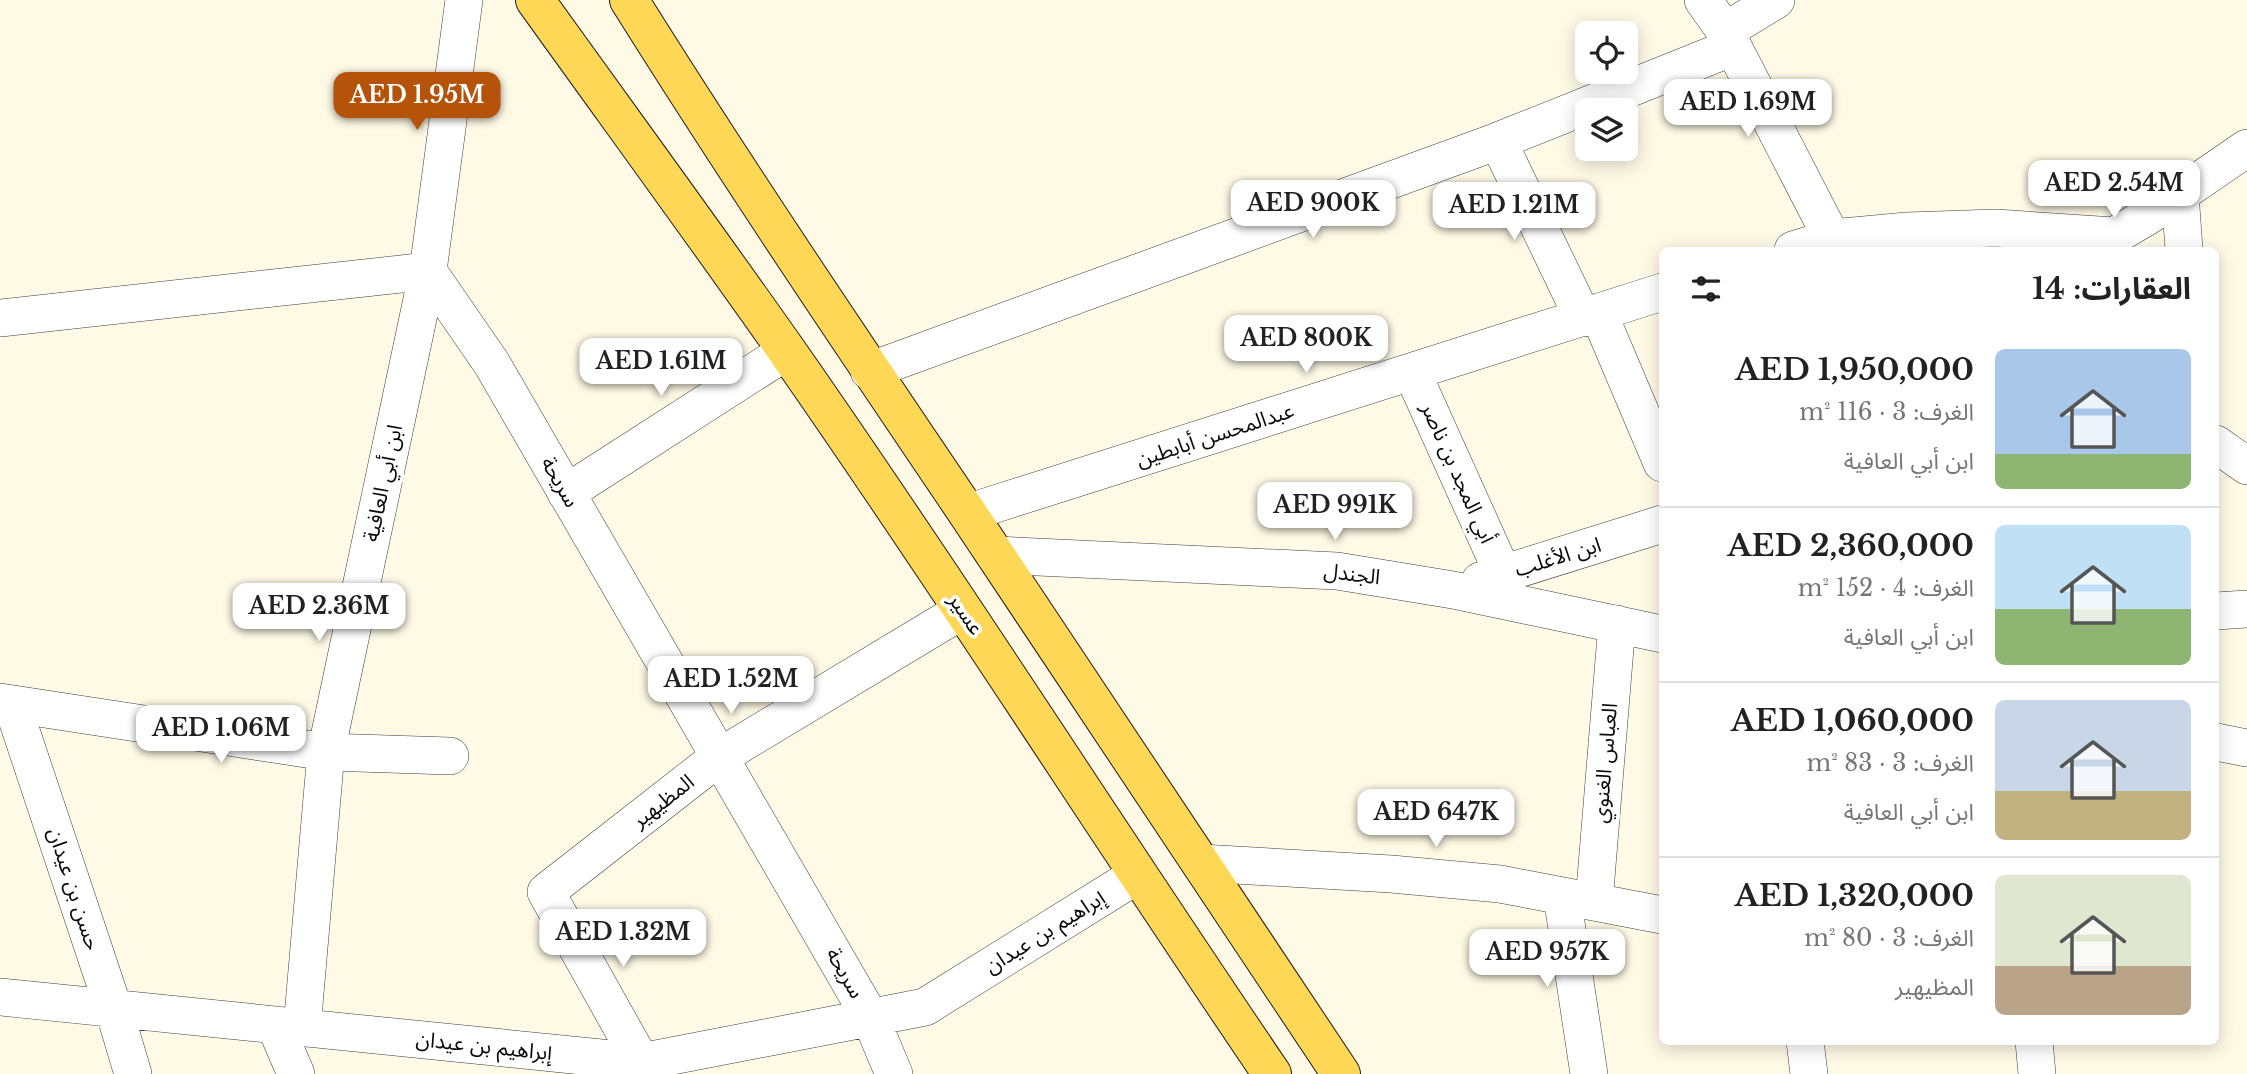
<!DOCTYPE html>
<html lang="ar">
<meta charset="utf-8">
<style>
:root{--surface:#fff;--page:#f2f2f2;--text:#222;--muted:#767676;--line:#e0e0e0;--accent:#b45309}
body{margin:0;font-family:"Libre Baskerville","Noto Sans Arabic",serif;background:var(--page);color:var(--text);direction:rtl;height:100vh;display:flex;flex-direction:column;font-size:26px;white-space:nowrap}
*{box-sizing:border-box;margin:0}
p{font-size:23px;color:var(--muted)}
.icon{flex:none;width:38px;height:38px;fill:none;stroke:currentColor;stroke-width:2;stroke-linecap:round;stroke-linejoin:round}
.map{position:relative;flex:1;overflow:hidden;direction:ltr}
.details{position:absolute;left:1659px;top:247px;width:560px;height:798px;display:flex;flex-direction:column;background:var(--surface);border-radius:10px;box-shadow:0 4px 18px #0003;direction:rtl}
.details>*{flex:none}
.controls{position:absolute;left:1575px;top:21px;display:grid;gap:14px}
.controls a{display:grid;place-items:center;width:63px;height:63px;border-radius:10px;background:var(--surface);box-shadow:0 4px 18px #0003;font-size:35px}
.price{position:absolute;translate:-50% -60px;padding:0 16px;border-radius:14px;background:#fff;color:#222;font-size:23px;line-height:46px;filter:drop-shadow(0 2px 4px #0008)}
.price::after{content:'';position:absolute;left:50%;top:42px;width:21px;height:16px;margin-left:-10px;background:inherit;clip-path:polygon(0 0,100% 0,50% 100%)}
.price.on{background:var(--accent);color:#fff}
ul{padding:0;list-style:none}
li{display:flex;align-items:center;gap:21px;height:175px;padding:0 28px}
li+li{border-top:2px solid var(--line)}
li span{display:grid;place-items:center;flex:none;width:196px;height:140px;border-radius:10px;color:#555}
li>.icon{margin-inline-start:auto}
span .icon{width:84px;height:84px;fill:#fffc;stroke-width:1}
li b{font-size:30px}
h2{display:flex;justify-content:space-between;align-items:center;height:84px;padding:0 28px;font-size:30px}
.map>svg:first-child{display:block}
.lines{fill:none;stroke-linecap:round;stroke-linejoin:round}
.street-casing{stroke:#3c3c3c;stroke-width:38}
.primary-casing{stroke:#1a1a1a;stroke-width:40}
.street{stroke:#fff;stroke-width:37}
.primary{stroke:#ffd756;stroke-width:38}
.labels{text-anchor:middle;dominant-baseline:central;stroke-width:7;stroke-linejoin:round;paint-order:stroke}
.street-label{font-size:21px;fill:#090909;stroke:#fff}
</style>
<div class="map">
<svg width="2247" height="1074" viewBox="0 0 2247 1074">
<rect width="100%" height="100%" fill="#fffae6"/>
<g class="lines">
<g class="street-casing">
<path id="street" d="M1703,0L1725,31L1838,250
M1725,31L1776,0
M1498,141L1583,318
M2180,193L2184,250
M1793,250L1832,238L1907,231L1996,228L2114,236L2148,216L2247,148
M428,271L492,364L870,1017L894,1074
M1598,312L1662,463
M0,318L428,271
M869,371L1498,141L1733,47
M1412,372L1503,574
M2216,444L2247,466
M566,493L787,351
M967,513L1662,292
M995,555L1337,571L1453,590L1662,634
M1480,581L1662,524
M2216,611L2247,609
M0,702L326,752L450,756
M12,704L114,1010L133,1074
M2216,742L2247,748
M1201,863L1391,874L1500,884L1662,915
M1562,896L1589,1074
M1594,902L1617,624
M0,997L641,1062L925,1007L1137,875
M275,1025L296,1074
M302,1028L326,752L428,271L464,0
M1805,1041L1809,1074
M2034,1041L2037,1074
M648,1074L546,892L719,757L963,610"/>
</g>
<g class="primary-casing">
<path id="primary" d="M535,0C619,117 704,233 787,351C953,589 1109,834 1272,1074
M629,0C738,174 853,344 968,514C1093,700 1217,887 1341,1074"/>
</g>
<use href="#street" class="street"/>
<use href="#primary" class="primary"/>
</g>
<g class="labels">
<g class="street-label">
<text transform="translate(1215 435) rotate(-18)">عبدالمحسن أبابطين</text>
<text transform="translate(1458 473) rotate(66)">أبي المجد بن ناصر</text>
<text transform="translate(560 482) rotate(60)">سريحة</text>
<text transform="translate(383 483) rotate(-78)">ابن أبي العافية</text>
<text transform="translate(1558 557) rotate(-17)">ابن الأغلب</text>
<text transform="translate(1352 574) rotate(7)">الجندل</text>
<text transform="translate(966 614) rotate(56)">عسير</text>
<text transform="translate(1605 763) rotate(-85)">العباس الغنوي</text>
<text transform="translate(663 801) rotate(-38)">المظيهير</text>
<text transform="translate(74 889) rotate(72)">حسن بن عيدان</text>
<text transform="translate(1045 932) rotate(-32)">إبراهيم بن عيدان</text>
<text transform="translate(845 973) rotate(60)">سريحة</text>
<text transform="translate(484 1046) rotate(6)">إبراهيم بن عيدان</text>
</g>
</g>
</svg>
<div class="controls">
<a><svg class="icon" aria-label="locate" viewBox="0 0 24 24"><circle cx="12" cy="12" r="6"/><path d="M12 2v4M12 18v4M2 12h4M18 12h4"/></svg></a>
<a><svg class="icon" aria-label="layers" viewBox="0 0 24 24"><path d="M12 4l9 5-9 5-9-5zM3 14l9 5 9-5"/></svg></a>
</div>
<b class="price on" style="left:417px;top:132px">AED 1.95M</b>
<b class="price" style="left:1748px;top:139px">AED 1.69M</b>
<b class="price" style="left:2114px;top:220px">AED 2.54M</b>
<b class="price" style="left:1313px;top:240px">AED 900K</b>
<b class="price" style="left:1514px;top:242px">AED 1.21M</b>
<b class="price" style="left:1306px;top:375px">AED 800K</b>
<b class="price" style="left:661px;top:398px">AED 1.61M</b>
<b class="price" style="left:1335px;top:542px">AED 991K</b>
<b class="price" style="left:319px;top:643px">AED 2.36M</b>
<b class="price" style="left:731px;top:716px">AED 1.52M</b>
<b class="price" style="left:221px;top:765px">AED 1.06M</b>
<b class="price" style="left:1436px;top:849px">AED 647K</b>
<b class="price" style="left:623px;top:969px">AED 1.32M</b>
<b class="price" style="left:1547px;top:989px">AED 957K</b>
<section class="details">
<h2>العقارات: 14<svg class="icon" aria-label="filters" viewBox="0 0 24 24"><path d="M4 7h16M4 17h16"/><circle cx="9" cy="7" r="2"/><circle cx="15" cy="17" r="2"/></svg></h2>
<ul>
<li><span style="background:linear-gradient(#a9c7e8 75%,#8fb573 0)"><svg class="icon" aria-label="home" viewBox="0 0 24 24"><path d="M3 11l9-7 9 7M6 9v11h12V9"/></svg></span><div><b>AED 1,950,000</b><p>الغرف: 3 · 116 m²</p><p>ابن أبي العافية</p></div></li>
<li><span style="background:linear-gradient(#bfe0f5 60%,#8fb573 0)"><svg class="icon" aria-label="home" viewBox="0 0 24 24"><path d="M3 11l9-7 9 7M6 9v11h12V9"/></svg></span><div><b>AED 2,360,000</b><p>الغرف: 4 · 152 m²</p><p>ابن أبي العافية</p></div></li>
<li><span style="background:linear-gradient(#c9d6e8 65%,#c2b280 0)"><svg class="icon" aria-label="home" viewBox="0 0 24 24"><path d="M3 11l9-7 9 7M6 9v11h12V9"/></svg></span><div><b>AED 1,060,000</b><p>الغرف: 3 · 83 m²</p><p>ابن أبي العافية</p></div></li>
<li><span style="background:linear-gradient(#dfe7d0 65%,#b9a48a 0)"><svg class="icon" aria-label="home" viewBox="0 0 24 24"><path d="M3 11l9-7 9 7M6 9v11h12V9"/></svg></span><div><b>AED 1,320,000</b><p>الغرف: 3 · 80 m²</p><p>المظيهير</p></div></li>
</ul>
</section>
</div>
